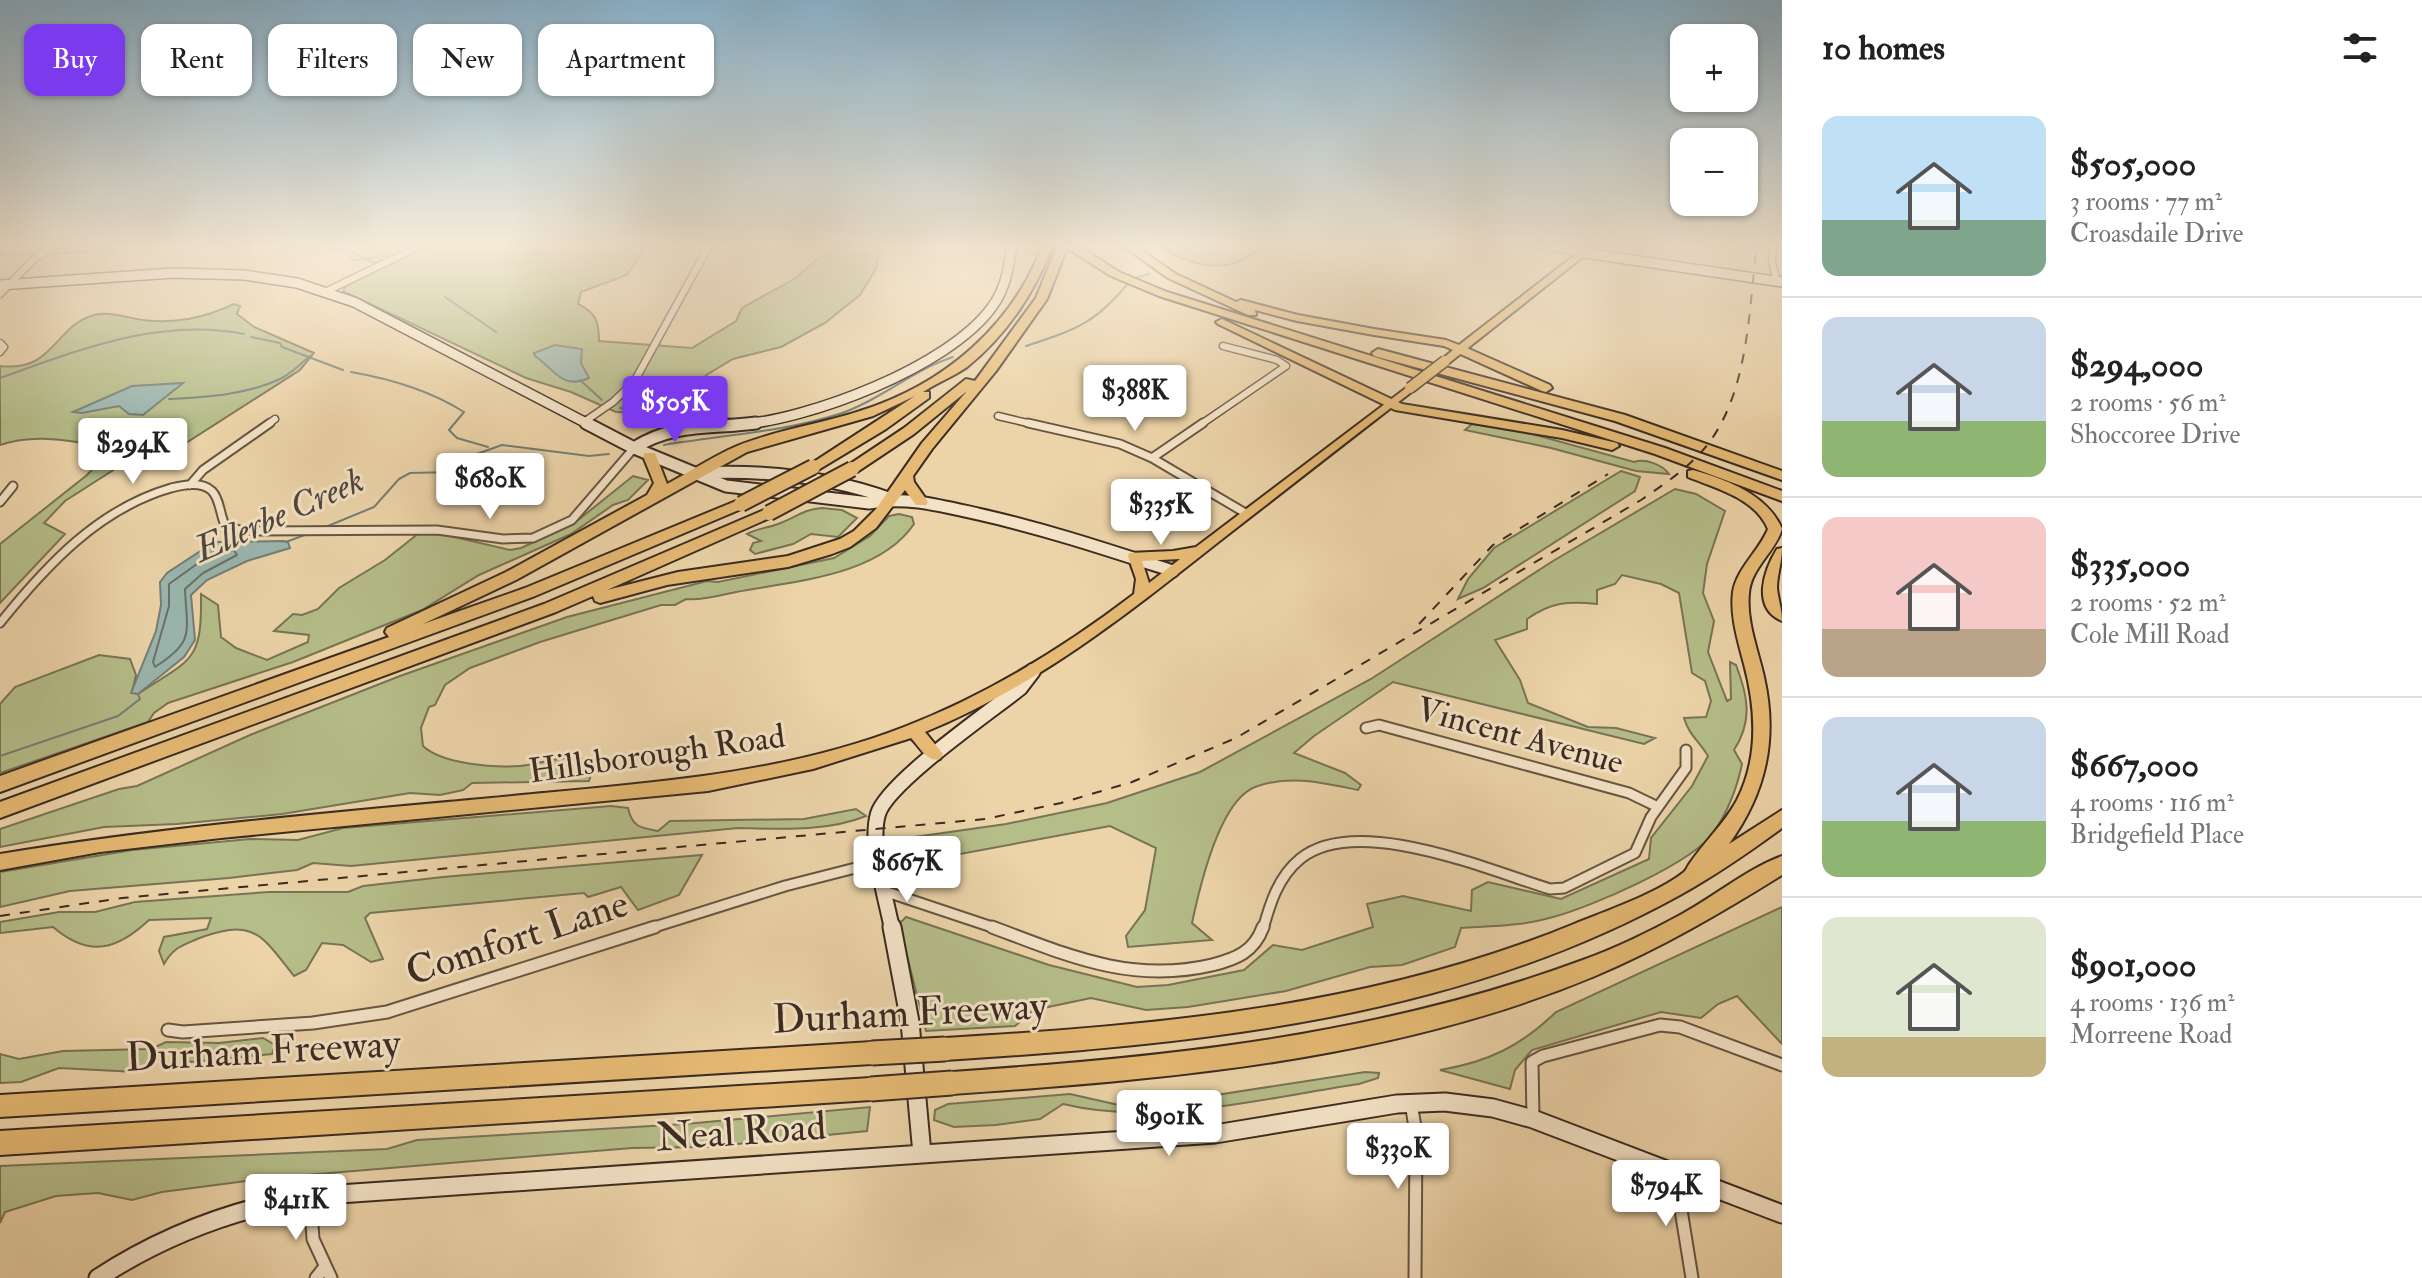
<!DOCTYPE html>
<meta charset="utf-8">
<style>
:root{--surface:#fff;--page:#f2f2f2;--text:#222;--muted:#767676;--line:#e0e0e0;--accent:#7c3aed}
body{margin:0;font-family:"IM FELL Double Pica",serif;background:var(--page);color:var(--text);height:100vh;display:flex;flex-direction:column;font-size:30px;white-space:nowrap}
*{box-sizing:border-box;margin:0}
p{font-size:26px;color:var(--muted)}
.icon{flex:none;width:44px;height:44px;fill:none;stroke:currentColor;stroke-width:2;stroke-linecap:round;stroke-linejoin:round}
.map{position:relative;flex:1;overflow:hidden}
.drawer{display:flex;flex-direction:column;background:var(--surface);width:640px}
.drawer>*{flex:none}
.top-card{position:absolute;left:24px;top:24px;width:760px;height:72px;display:flex;gap:16px}
.buttons{position:absolute;left:1670px;top:24px;display:grid;gap:16px}
.buttons a{display:grid;place-items:center;width:88px;height:88px;border-radius:16px;background:var(--surface);box-shadow:0 2px 6px #0004;font-size:40px}
.price{position:absolute;translate:-50% -68px;padding:0 18px;border-radius:8px;background:#fff;color:#222;font-size:26px;line-height:52px;filter:drop-shadow(0 2px 4px #0008)}
.price::after{content:'';position:absolute;left:50%;top:48px;width:24px;height:18px;margin-left:-12px;background:inherit;clip-path:polygon(0 0,100% 0,50% 100%)}
.price.active{background:var(--accent);color:#fff}
ul{padding:0;list-style:none}
li{display:flex;align-items:center;gap:24px;height:200px;padding:0 40px}
li+li{border-top:2px solid var(--line)}
li span{display:grid;place-items:center;flex:none;width:224px;height:160px;border-radius:16px;color:#555}
li>.icon{margin-inline-start:auto}
span .icon{width:96px;height:96px;fill:#fffc;stroke-width:1}
li b{font-size:34px}
h2{display:flex;justify-content:space-between;align-items:center;height:96px;padding:0 40px;font-size:34px}
.tag{padding:0 28px;border-radius:16px;background:var(--surface);box-shadow:0 2px 6px #0004;font-size:28px;line-height:72px}
.tag.active{background:var(--accent);color:#fff}
main{display:flex;flex:1;min-height:0}
.map>svg:first-child{display:block}
.green{fill:#b5bd89;stroke:#787455;stroke-width:2}
.water{fill:#9ab6af;stroke:#747e76;stroke-width:2}
.lines{fill:none;stroke-linecap:round;stroke-linejoin:round}
.shore{stroke:#6a7068;stroke-width:2}
.stream{stroke:#747e76;stroke-width:2}
.street-far3-casing{stroke:#675543;stroke-width:9}
.street-far2-casing{stroke:#675543;stroke-width:11}
.street-far1-casing{stroke:#675543;stroke-width:13}
.street-casing{stroke:#675543;stroke-width:15}
.secondary-far3-casing{stroke:#3b2b21;stroke-width:12}
.secondary-far2-casing{stroke:#3b2b21;stroke-width:15}
.secondary-far1-casing{stroke:#3b2b21;stroke-width:18}
.secondary-casing{stroke:#3b2b21;stroke-width:21}
.primary-casing{stroke:#3b2b21;stroke-width:4}
.highway-casing{stroke:#3b2b21;stroke-width:4}
.street-far3{stroke:#f3e2c6;stroke-width:6}
.street-far2{stroke:#f3e2c6;stroke-width:7}
.street-far1{stroke:#f3e2c6;stroke-width:9}
.street{stroke:#f3e2c6;stroke-width:11}
.secondary-far3{stroke:#f3e2c6;stroke-width:9}
.secondary-far2{stroke:#f3e2c6;stroke-width:11}
.secondary-far1{stroke:#f3e2c6;stroke-width:14}
.secondary{stroke:#f3e2c6;stroke-width:17}
.primary{fill:#e6ba74;fill-rule:evenodd}
.highway{fill:#e6ba74;fill-rule:evenodd}
.rail{stroke:#3b2b21;stroke-width:2;stroke-dasharray:10 10;stroke-linecap:butt}
.primary-bridge-casing{stroke:#3b2b21;stroke-width:13;stroke-linecap:butt}
.highway-bridge-far1-casing{stroke:#3b2b21;stroke-width:18;stroke-linecap:butt}
.highway-bridge-casing{stroke:#3b2b21;stroke-width:27;stroke-linecap:butt}
.primary-bridge{stroke:#e6ba74;stroke-width:10}
.highway-bridge-far1{stroke:#e6ba74;stroke-width:14}
.highway-bridge{stroke:#e6ba74;stroke-width:23}
.labels{text-anchor:middle;dominant-baseline:central;stroke-width:6;stroke-linejoin:round;paint-order:stroke}
.street-label{font-size:34px;fill:#3b2b21;stroke:#f3e2c6}
.water-label{font-size:36px;font-style:italic;fill:#4e473d;stroke:#f3e2c6}
.near-street-label{font-size:40px;fill:#3b2b21;stroke:#f3e2c6}
</style>
<main>
<div class="map">
<svg width="1782" height="1278" viewBox="0 0 1782 1278">
<rect width="100%" height="100%" fill="#ecd3a8"/>
<filter id="stains"><feTurbulence type="fractalNoise" baseFrequency=".0025" numOctaves="4"/><feColorMatrix values="0 0 0 0 .2 0 0 0 0 .09 0 0 0 0 .02 0 0 0 .5 -.17"/></filter>
<radialGradient id="worn" r=".72"><stop offset=".6" stop-color="#630" stop-opacity="0"/><stop offset="1" stop-color="#630" stop-opacity=".3"/></radialGradient>
<path class="green" d="M0,244H172L71,253L0,255Z
M333,244H648L627,275L581,292L578,304C596,313 599,321 599,341L692,348L736,321L742,308L794,279L820,257L846,244L902,245L887,247L878,258L877,267L860,295L825,323L781,347L733,359L708,374L658,414L616,412L571,392L526,378L343,291L346,285L383,267Z
M1156,244H1259V248C1229,278 1187,265 1156,244Z
M234,304L240,306L237,314L254,327L314,353L300,370L161,459L126,462L65,501L44,523L65,534L0,603V544L87,475L104,457L103,446C67,441 36,433 0,445V366C55,372 54,326 94,315C110,311 128,318 143,320C176,324 204,318 234,304Z
M1472,424L1532,434L1634,462C1645,458 1663,465 1669,474L1636,471L1551,448L1465,430Z
M1621,471L1640,477L1635,491L1483,588L1458,599L1468,579L1494,548Z
M633,476L648,480L628,500L613,505L571,534L479,575L422,610L293,662L168,703L154,713L148,722L0,773V704L15,687L99,655L130,659L136,675L132,692L138,694C192,658 202,663 201,594L218,605L221,637L236,648L267,660L308,642L309,635L274,631L293,614L302,615L318,609L339,588L385,560L419,533L446,535L510,550L521,548L572,525Z
M1675,489L1696,494L1725,511L1707,564L1703,593L1714,621L1708,652L1727,701L1731,699L1730,662L1736,665C1748,696 1753,721 1734,750L1742,764C1737,788 1728,811 1714,832C1693,863 1591,907 1553,917C1523,926 1491,926 1461,928L1455,947L1402,965L1370,967L1286,991L1188,1007L1146,1010L1091,998L1034,1010L1015,1026L926,1031L899,924L906,917L1049,965L1137,987L1168,985L1244,970L1273,945L1302,950L1373,927L1367,904L1403,896L1471,911L1472,890L1488,882L1561,899L1649,859L1651,838L1692,786L1708,756C1699,741 1689,735 1684,718L1706,717L1711,701L1705,681L1692,673L1679,593L1661,584L1622,575L1615,584L1597,590V604C1568,601 1551,602 1527,619V629L1495,640L1520,680L1528,703L1588,727L1616,728L1655,738L1644,744L1393,682L1314,736L1294,753L1345,773L1361,785L1358,790C1324,783 1289,774 1255,787C1219,801 1199,890 1192,923L1212,940L1128,947L1126,936L1145,910L1156,848L1110,826L917,862H892L886,850L887,841L1006,824L1107,803L1200,772L1371,679L1553,561Z
M822,508L842,510L857,518L838,537L811,534L793,544L755,554L750,550L753,543L761,541L747,534C758,528 768,528 778,524C795,518 804,509 822,508Z
M899,514L912,517L914,524C878,577 792,581 736,592C721,595 702,601 686,599L675,605H661L540,642L470,668L445,685L435,705L429,707L421,728L423,746C442,764 494,768 520,766C545,764 571,750 594,764L589,781L472,783L463,790L440,795L410,793L282,814L177,824L104,827L0,847V829L119,789L137,786L250,735L400,676L567,617L707,581L718,582L834,558L870,536L889,516Z
M611,806L628,808C632,827 641,828 658,831L670,821L804,819L856,809L866,816C827,832 780,829 738,828L351,866L313,863L297,870L229,878L70,891L0,907V872L132,850L250,839L298,840L343,828Z
M702,855L679,895L638,910L621,887L588,897L584,893L370,913L365,918L383,959L371,962L343,945L322,943L306,970L294,976C260,933 254,918 197,939C181,946 173,948 164,964L159,951L164,937L207,929L211,918L149,920C117,950 89,958 53,927L0,933V922L59,912H95L135,902L269,892H348L363,886L443,877Z
M1782,907V1044L1737,996L1718,1004L1701,1018L1661,1012L1532,1050L1515,1070L1510,1089L1440,1070C1488,1062 1521,1046 1556,1012Z
M263,1038L275,1045L272,1054L191,1062C163,1042 160,1052 136,1072L59,1068L21,1082L0,1083V1054L19,1059L63,1051L151,1049L166,1042L219,1043Z
M1365,1072L1379,1073L1378,1078L1359,1084C1263,1098 1158,1127 1063,1104L1040,1119L996,1125L954,1127L934,1120L935,1110L948,1104L1070,1094L1132,1108Z
M870,1107L867,1131L708,1147L632,1148L270,1178L162,1192L132,1200L98,1193L56,1196L5,1212L0,1223V1166L387,1149L417,1140L685,1124Z"/>
<path class="water" d="M555,345L582,349L581,363L589,378C562,390 555,370 535,356L534,353Z
M183,383L143,415L129,414L119,406L82,413L73,412L132,386Z
M214,542L284,541L288,542L290,548L247,561L207,580L191,595L195,640L184,657L138,694L131,693L156,631L161,605L160,582L167,573Z"/>
<g class="lines">
<path class="shore" d="M234,550L237,555L203,573L185,589C187,634 195,641 155,667L153,662L169,606V584L215,551Z"/>
<path class="stream" d="M306,244L345,252L353,260L377,257
M1135,278L1149,274
M445,297L496,332
M251,337L280,343L282,347L343,370
M1026,346C1077,329 1095,324 1130,281
M351,372C392,379 429,390 464,412L449,430L457,438L488,447
M0,378C79,350 160,317 244,334
M580,380L602,400
M169,399C206,397 246,395 280,379C291,374 300,364 310,356
M620,408L685,411L733,419
M664,445C723,435 785,432 842,413C882,399 913,370 953,357
M323,528L374,507L399,479L410,473L451,472L474,455L502,445L589,456L609,454
M286,542L310,533
M0,756L118,716L140,699L138,694"/>
<g class="street-far3-casing">
<path id="street-far3" d="M744,244L762,245
M1531,244L1585,253
M1773,244L1772,262L1777,282
M327,291L424,244
M0,294L34,259L58,244
M0,343L4,347L0,352
M998,416L1036,425
M584,422L613,402L634,382L710,244
M267,425L275,419
M1200,425L1286,366L1277,360L1223,346"/>
</g>
<g class="street-far2-casing">
<path id="street-far2" d="M1028,423L1120,444L1152,458L1247,514
M1152,458L1203,423
M190,485L203,470L270,423
M0,502L13,486
M0,623C46,566 98,509 171,488C183,485 201,481 212,491C220,499 220,515 225,525L242,531L437,530L503,539L533,538L572,520L634,448"/>
</g>
<g class="street-far1-casing">
<path id="street-far1" d="M1366,728L1379,725L1629,793L1658,807
M884,891L998,929
M648,929L785,886L879,862
M1263,929C1270,904 1278,877 1300,859C1356,813 1488,870 1550,889L1564,888L1635,853L1651,817L1686,768V750"/>
</g>
<g class="street-casing">
<path id="street" d="M992,927C1067,955 1130,984 1212,965C1236,959 1254,952 1263,927
M168,1030L183,1032L313,1023L387,1012L655,927
M1411,1103L1416,1133L1415,1278
M1533,1118L1532,1062L1543,1056L1660,1025L1680,1027L1782,1065
M1675,1173L1692,1278
M310,1197L313,1239L331,1278
M316,1278L324,1268"/>
</g>
<g class="secondary-far3-casing">
<path id="secondary-far3" d="M1585,253L1782,282
M0,285L173,273L244,275L297,283L354,302L590,425
M735,425C807,421 949,367 992,307C1006,288 1009,267 1012,244"/>
</g>
<g class="secondary-far2-casing">
<path id="secondary-far2" d="M586,423L634,448L726,486L869,503C906,496 942,506 978,514C1045,529 1108,550 1173,571
M634,448C673,423 711,429 756,423
M699,473C763,470 831,477 891,499"/>
</g>
<g class="secondary-far1-casing">
<path id="secondary-far1" d="M892,929C886,897 869,845 878,814C887,783 991,711 1020,688L1033,671"/>
</g>
<g class="secondary-casing">
<path id="secondary" d="M892,927L910,1022L922,1154
M98,1278C164,1235 233,1209 310,1196L1215,1134L1397,1104L1445,1102L1493,1108L1533,1119L1782,1214"/>
</g>
<g class="primary-casing">
<path id="primary" d="M1589,244H1599L1449,363L1445,364L1440,361L1453,350L1444,346L1374,335L1369,332L1374,329L1446,340L1459,345Z
M1410,385L1414,386V390C1349,440 1285,490 1221,540C1126,615 1037,686 925,732L943,754L940,759C927,763 919,746 911,738L813,769L708,791L221,838L100,852L0,870V854C169,826 341,812 512,796C644,783 778,776 904,727C987,695 1062,649 1134,594L1136,579L1128,556L1129,553L1173,551L1196,547ZM1180,559L1149,583L1142,561Z"/>
</g>
<g class="highway-casing">
<path id="highway" d="M1043,244H1053C1036,291 1006,336 967,367C954,376 937,383 923,392H929V398L886,429L818,470H808L806,467L915,396L873,416L747,452L516,580L423,624L525,588L736,501H746L748,504L746,507L535,596L0,792V776L389,637L385,632L387,628L506,572L647,495L654,483L643,456L645,453H655L667,484C690,472 713,456 737,446C776,430 820,424 860,411C943,385 1013,326 1043,244Z
M1058,244H1075L1119,272L1167,292L1665,448L1782,491V501L1655,454L1159,296L1111,276L1067,248L1047,299L996,371L932,449L913,476L914,482L928,502L926,505H916L905,490L876,528L850,547L832,554L788,567L667,585L600,603L595,601L593,596L556,612L0,818V802L544,604L764,510H774L776,513L774,516L607,590L678,572L788,556L840,539L854,531L876,509L922,443L967,391L914,434L857,472H847V466L904,428L966,379L975,381L1036,298Z
M1120,244H1132L1176,274L1236,302L1241,300L1298,315L1374,329L1380,332L1374,335L1297,321L1255,310L1256,315H1248L1168,278Z
M1222,319L1402,404L1562,430L1617,443L1619,446L1612,450L1562,438L1395,410L1218,324L1216,322Z
M1460,345L1550,385L1552,388L1546,392L1542,391L1456,352V346Z
M1378,349L1625,415L1782,471V480L1615,421L1374,356L1372,353Z
M1693,470C1727,480 1767,494 1782,529C1775,552 1751,568 1749,593C1746,621 1758,650 1764,677C1778,739 1766,793 1729,844L1782,810V828C1749,852 1716,875 1680,895C1454,1020 1198,1044 945,1060L937,1057L934,1049L937,1041L945,1038C1160,1025 1373,1007 1574,924C1606,911 1658,893 1684,872C1688,868 1686,868 1690,863C1705,841 1724,824 1737,800C1759,757 1756,709 1744,664C1738,641 1730,616 1733,592C1737,568 1759,551 1768,529C1755,498 1717,489 1688,477V471Z
M1782,548C1782,562 1777,575 1777,588C1778,599 1782,609 1782,621C1751,608 1764,570 1777,549Z
M1782,856V875C1721,913 1661,948 1595,976C1392,1061 1169,1079 952,1094L944,1091L941,1083L944,1075L952,1072C1169,1057 1378,1036 1583,960C1616,948 1651,931 1682,914C1715,896 1747,869 1782,856Z
M872,1042L880,1045L883,1053L880,1061L872,1064L0,1117V1095Z
M871,1078L879,1081L882,1089L879,1097L871,1100L0,1155V1131Z"/>
</g>
<use href="#street-far3" class="street-far3"/>
<use href="#street-far2" class="street-far2"/>
<use href="#street-far1" class="street-far1"/>
<use href="#street" class="street"/>
<use href="#secondary-far3" class="secondary-far3"/>
<use href="#secondary-far2" class="secondary-far2"/>
<use href="#secondary-far1" class="secondary-far1"/>
<use href="#secondary" class="secondary"/>
<use href="#primary" class="primary"/>
<use href="#highway" class="highway"/>
<path class="rail" d="M1419,624L1493,545L1608,474
M0,916L122,898L985,819L1061,803L1132,782L1236,738L1641,500C1666,483 1693,465 1711,440C1749,386 1749,307 1757,244"/>
<g class="primary-bridge-casing">
<path id="primary-bridge" d="M1410,388L1445,361"/>
</g>
<g class="highway-bridge-far1-casing">
<path id="highway-bridge-far1" d="M741,504L813,467
M769,513L852,469"/>
</g>
<g class="highway-bridge-casing">
<path id="highway-bridge" d="M872,1053L945,1049
M871,1089L952,1083"/>
</g>
<use href="#primary-bridge" class="primary-bridge"/>
<use href="#highway-bridge-far1" class="highway-bridge-far1"/>
<use href="#highway-bridge" class="highway-bridge"/>
</g>
<linearGradient id="sky" x2="0" y2="1"><stop stop-color="#89b5d1"/><stop offset="0.58" stop-color="#f6ebd8"/><stop offset="1" stop-color="#f6ebd8" stop-opacity="0"/></linearGradient>
<rect width="1782" height="423" fill="url(#sky)"/>
<g class="labels">
<g class="street-label">
<text transform="translate(1520 736) rotate(15)">Vincent Avenue</text>
<text transform="translate(657 754) rotate(-8)">Hillsborough Road</text>
</g>
<g class="water-label">
<text transform="translate(279 515) rotate(-24)">Ellerbe Creek</text>
</g>
<g class="near-street-label">
<text transform="translate(517 938) rotate(-18)">Comfort Lane</text>
<text transform="translate(910 1013) rotate(-3)">Durham Freeway</text>
<text transform="translate(263 1051) rotate(-3)">Durham Freeway</text>
<text transform="translate(741 1132) rotate(-4)">Neal Road</text>
</g>
</g>
<rect width="100%" height="100%" filter="url(#stains)"/>
<rect width="100%" height="100%" fill="url(#worn)"/>
</svg>
<div class="buttons">
<a>+</a>
<a>−</a>
</div>
<b class="price" style="left:1135px;top:433px">$388K</b>
<b class="price active" style="left:675px;top:444px">$505K</b>
<b class="price" style="left:133px;top:486px">$294K</b>
<b class="price" style="left:490px;top:521px">$680K</b>
<b class="price" style="left:1161px;top:547px">$335K</b>
<b class="price" style="left:907px;top:904px">$667K</b>
<b class="price" style="left:1169px;top:1158px">$901K</b>
<b class="price" style="left:1398px;top:1191px">$330K</b>
<b class="price" style="left:1666px;top:1228px">$794K</b>
<b class="price" style="left:296px;top:1242px">$411K</b>
<div class="top-card">
<a class="tag active">Buy</a>
<a class="tag">Rent</a>
<a class="tag">Filters</a>
<a class="tag">New</a>
<a class="tag">Apartment</a>
</div>
</div>
<section class="drawer">
<h2>10 homes<svg class="icon" aria-label="filters" viewBox="0 0 24 24"><path d="M4 7h16M4 17h16"/><circle cx="9" cy="7" r="2"/><circle cx="15" cy="17" r="2"/></svg></h2>
<ul>
<li><span style="background:linear-gradient(#bfe0f5 65%,#7fa58c 0)"><svg class="icon" aria-label="home" viewBox="0 0 24 24"><path d="M3 11l9-7 9 7M6 9v11h12V9"/></svg></span><div><b>$505,000</b><p>3 rooms · 77 m²</p><p>Croasdaile Drive</p></div></li>
<li><span style="background:linear-gradient(#c9d6e8 65%,#8fb573 0)"><svg class="icon" aria-label="home" viewBox="0 0 24 24"><path d="M3 11l9-7 9 7M6 9v11h12V9"/></svg></span><div><b>$294,000</b><p>2 rooms · 56 m²</p><p>Shoccoree Drive</p></div></li>
<li><span style="background:linear-gradient(#f6c9c9 70%,#b9a48a 0)"><svg class="icon" aria-label="home" viewBox="0 0 24 24"><path d="M3 11l9-7 9 7M6 9v11h12V9"/></svg></span><div><b>$335,000</b><p>2 rooms · 52 m²</p><p>Cole Mill Road</p></div></li>
<li><span style="background:linear-gradient(#c9d6e8 65%,#8fb573 0)"><svg class="icon" aria-label="home" viewBox="0 0 24 24"><path d="M3 11l9-7 9 7M6 9v11h12V9"/></svg></span><div><b>$667,000</b><p>4 rooms · 116 m²</p><p>Bridgefield Place</p></div></li>
<li><span style="background:linear-gradient(#dfe7d0 75%,#c2b280 0)"><svg class="icon" aria-label="home" viewBox="0 0 24 24"><path d="M3 11l9-7 9 7M6 9v11h12V9"/></svg></span><div><b>$901,000</b><p>4 rooms · 136 m²</p><p>Morreene Road</p></div></li>
</ul>
</section>
</main>
